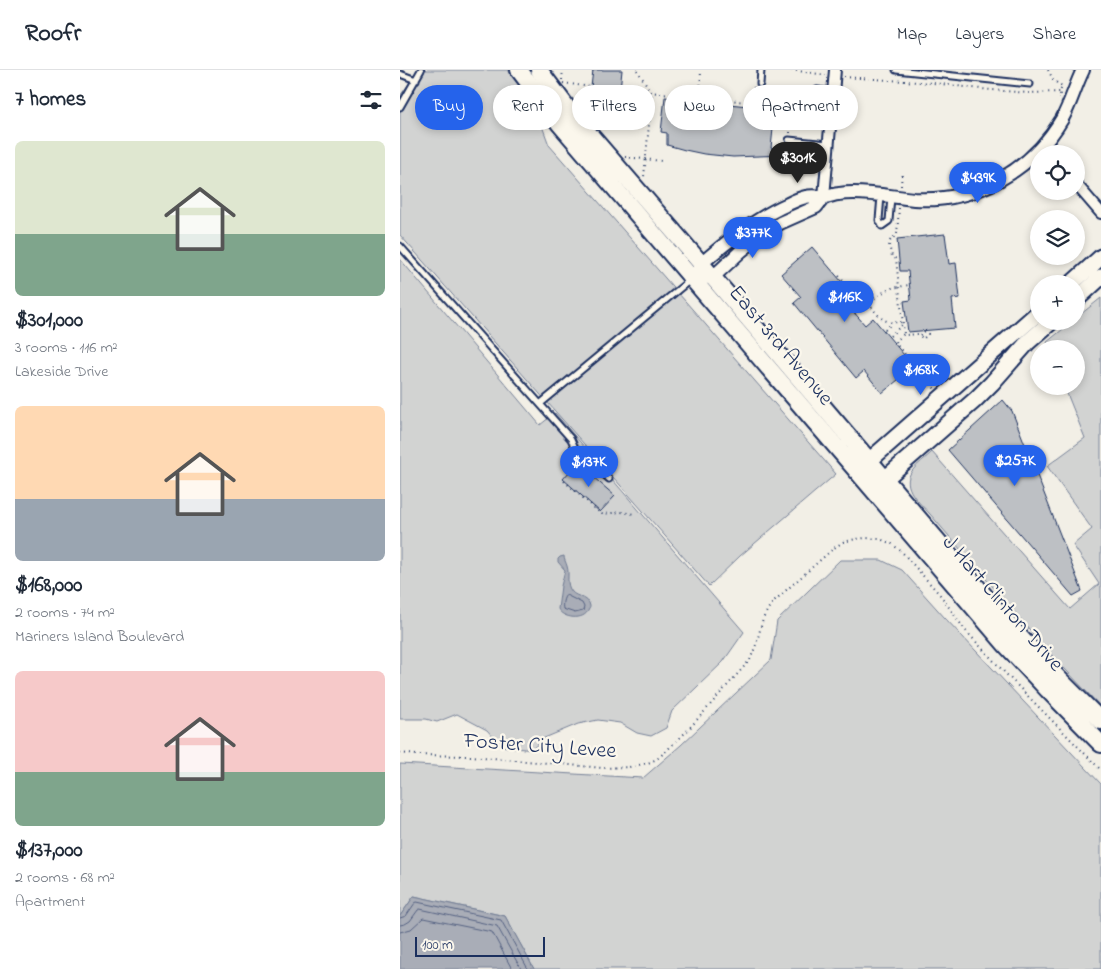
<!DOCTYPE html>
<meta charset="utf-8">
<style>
:root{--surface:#fff;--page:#f6f6f7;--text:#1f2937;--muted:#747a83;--line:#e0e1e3;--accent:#2563eb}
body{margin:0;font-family:"Indie Flower",sans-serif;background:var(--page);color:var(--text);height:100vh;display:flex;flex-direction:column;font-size:19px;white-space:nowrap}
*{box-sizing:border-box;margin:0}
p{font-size:16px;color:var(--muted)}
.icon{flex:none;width:28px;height:28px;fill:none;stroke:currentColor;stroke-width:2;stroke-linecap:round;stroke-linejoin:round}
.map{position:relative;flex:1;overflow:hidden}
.details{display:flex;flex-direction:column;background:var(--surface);width:400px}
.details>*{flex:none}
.banner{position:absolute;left:15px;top:15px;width:475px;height:45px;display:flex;gap:10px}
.buttons{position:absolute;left:630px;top:75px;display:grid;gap:10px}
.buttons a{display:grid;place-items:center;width:55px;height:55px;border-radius:50%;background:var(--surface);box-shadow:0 2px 8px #0003;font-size:25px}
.scale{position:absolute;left:15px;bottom:12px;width:130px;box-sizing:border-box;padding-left:5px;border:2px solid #1b2f5e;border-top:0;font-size:14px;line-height:18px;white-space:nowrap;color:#1b2f5e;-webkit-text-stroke:4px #fbf7ec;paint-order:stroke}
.price{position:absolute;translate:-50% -42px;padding:0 11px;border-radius:18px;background:var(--accent);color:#fff;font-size:16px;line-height:32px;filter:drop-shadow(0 1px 2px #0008)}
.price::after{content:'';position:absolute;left:50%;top:30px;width:15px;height:11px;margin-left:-8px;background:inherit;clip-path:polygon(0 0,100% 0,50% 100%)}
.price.selected{background:#222;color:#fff}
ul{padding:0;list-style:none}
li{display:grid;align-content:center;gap:10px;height:265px;padding:0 15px}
li span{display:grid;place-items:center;height:155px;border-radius:8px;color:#555}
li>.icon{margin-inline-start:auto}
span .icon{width:90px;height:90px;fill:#fffc;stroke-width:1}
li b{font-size:21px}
h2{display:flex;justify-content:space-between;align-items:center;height:60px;padding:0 15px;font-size:21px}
.chip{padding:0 18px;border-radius:22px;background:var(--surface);box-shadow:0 2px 8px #0003;font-size:18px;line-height:45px}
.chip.selected{background:var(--accent);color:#fff}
header{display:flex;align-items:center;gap:30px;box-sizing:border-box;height:70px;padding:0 25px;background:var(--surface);border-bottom:1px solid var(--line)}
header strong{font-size:24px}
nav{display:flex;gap:28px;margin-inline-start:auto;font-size:18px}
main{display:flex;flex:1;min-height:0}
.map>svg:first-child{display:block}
.green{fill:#d2d3d2;stroke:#768198}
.water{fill:#a9adb7;stroke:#707b93}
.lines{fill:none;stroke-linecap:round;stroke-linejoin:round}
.shore{stroke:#546182;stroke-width:1}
.building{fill:#bdc0c4;stroke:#1b2f5e}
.service-casing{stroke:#1b2f5e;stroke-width:9}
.minor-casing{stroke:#1b2f5e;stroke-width:14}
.tertiary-casing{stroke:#1b2f5e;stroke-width:16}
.secondary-casing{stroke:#1b2f5e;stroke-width:19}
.primary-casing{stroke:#1b2f5e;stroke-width:20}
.path{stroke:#1b2f5e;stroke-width:2;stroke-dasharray:1 4;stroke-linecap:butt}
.service{stroke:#fbf7ec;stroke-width:5}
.minor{stroke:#fbf7ec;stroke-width:10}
.tertiary{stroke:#fbf7ec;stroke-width:12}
.secondary{stroke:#fbf7ec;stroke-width:15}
.primary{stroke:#fbf7ec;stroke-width:16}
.labels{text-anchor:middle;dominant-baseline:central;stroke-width:4.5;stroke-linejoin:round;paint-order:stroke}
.street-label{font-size:22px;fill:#1b2f5e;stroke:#fbf7ec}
</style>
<header>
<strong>Roofr</strong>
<nav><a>Map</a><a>Layers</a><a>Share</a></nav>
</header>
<main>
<section class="details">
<h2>7 homes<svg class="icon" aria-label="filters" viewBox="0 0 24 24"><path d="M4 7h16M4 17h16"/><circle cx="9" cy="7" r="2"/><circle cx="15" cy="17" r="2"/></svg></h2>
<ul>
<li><span style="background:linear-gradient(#dfe7d0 60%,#7fa58c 0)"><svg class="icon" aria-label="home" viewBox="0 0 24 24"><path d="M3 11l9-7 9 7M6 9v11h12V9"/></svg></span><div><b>$301,000</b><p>3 rooms · 116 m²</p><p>Lakeside Drive</p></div></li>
<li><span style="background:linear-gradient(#ffd9b3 60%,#9aa5b1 0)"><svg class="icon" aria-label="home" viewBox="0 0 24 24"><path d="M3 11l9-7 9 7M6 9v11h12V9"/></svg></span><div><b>$168,000</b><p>2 rooms · 74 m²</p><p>Mariners Island Boulevard</p></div></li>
<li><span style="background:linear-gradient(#f6c9c9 65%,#7fa58c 0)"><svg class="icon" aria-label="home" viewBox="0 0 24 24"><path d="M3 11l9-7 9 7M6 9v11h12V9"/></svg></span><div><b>$137,000</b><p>2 rooms · 68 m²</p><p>Apartment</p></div></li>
</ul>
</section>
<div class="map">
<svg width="701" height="899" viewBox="0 0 701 899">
<rect width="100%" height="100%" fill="#f2efe6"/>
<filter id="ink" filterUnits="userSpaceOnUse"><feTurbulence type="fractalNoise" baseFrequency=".02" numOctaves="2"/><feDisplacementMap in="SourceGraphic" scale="10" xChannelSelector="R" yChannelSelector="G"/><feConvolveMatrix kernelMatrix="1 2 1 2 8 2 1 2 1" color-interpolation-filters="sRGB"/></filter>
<g filter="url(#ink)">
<path class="green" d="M19,0H108L134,34L149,75L436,404L340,486L309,516L0,165V26Z
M0,189L140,355L155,343L344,562L323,592L272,641L266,658L251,666L237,663L220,653L198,650L178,654L142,669L132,680L101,676L87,660L57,644L37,652L26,649H0Z
M701,228V637L648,581L530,444C520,433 500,417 512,401C517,394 526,388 532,382L670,539L699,514L673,475L692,459L647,396L685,368L664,316H676V279H650L647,272L673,251H676V248Z
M440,490H481L502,500L545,548L701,714V899H134L105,846L14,826L0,846V694L243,708L281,675L371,590L377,551Z"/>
<path class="water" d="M164,486C164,490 166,492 167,496C170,505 165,514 172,522C176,527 189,527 190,536C190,537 190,538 189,539C184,552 162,548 158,539L161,516L165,500L158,492V489L160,487Z
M14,826L105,846L134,899H0V846Z"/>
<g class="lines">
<path class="shore" d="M166,525L182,533L184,537L183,541L175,543L163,539C162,535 163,528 166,525Z
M0,848L6,846L15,833L17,832L101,850L128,899
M0,855L5,854L10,851L18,840L20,839L97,856L121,899
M0,862L11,859L23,848L92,862L112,899"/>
</g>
<path class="building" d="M193,0H222L220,20L191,17Z
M265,27L375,39L371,78L385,85L333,87L304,84L285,80L267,75V63L261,62Z
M545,164L549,194L556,193L560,228L552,229L555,258L508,262L504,231L511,230L508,201H500L497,169Z
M412,177L453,225L445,232L465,255L473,248L514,297L482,323L464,301L456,308L394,233L401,227L381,204Z
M603,330L612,341L682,521L673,526L548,380Z
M177,393L215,426L200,442L163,409Z"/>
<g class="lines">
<g class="service-casing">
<path id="service" d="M496,0L630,14
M0,4L16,10
M360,14L361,0
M417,20L433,22
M0,37L21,0
M389,70L428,74
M481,126L479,150L482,156L489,151L491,127
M0,176L171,369L175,378L209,409
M140,334L290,210"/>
</g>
<g class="minor-casing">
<path id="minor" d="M676,114L701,143
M424,127L435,0"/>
</g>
<g class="tertiary-casing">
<path id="tertiary" d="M298,200L301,194C327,171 356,148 388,134C394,131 400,128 406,127C413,125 417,127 424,127C429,127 434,124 439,124C444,123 449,123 454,123C474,123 494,127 514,129C575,133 632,100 662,49C671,33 675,16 683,0
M305,208L313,207L341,181L361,165L380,153L416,137L424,127"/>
</g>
<g class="secondary-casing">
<path id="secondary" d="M671,214L701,187
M676,230L701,207
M464,400L469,391L639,242
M477,416L575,330L592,313L628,272L652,251"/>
</g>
<g class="primary-casing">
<path id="primary" d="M119,0L159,53L606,575L648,620L701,674
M139,0L172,44L292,183L617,564L658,608L701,651"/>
</g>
<path class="path" d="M237,0L252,23L244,107
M391,0L426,5
M648,0L654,11L662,16L660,22V29
M444,7L533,13L581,19L628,23L660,22
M162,10L163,0
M163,13L191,17
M354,17V25L423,34
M220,20L300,26L345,32L354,25
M300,25L301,0
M390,63L392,30
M225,87L262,91
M501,116L502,101
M499,138L497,164L490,171L489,176L492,186L496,189L504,264
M439,206L464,236
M468,233C480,247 482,254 502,252
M455,244L480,224L492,218L509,215
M485,260L492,253
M520,265L525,261L528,264L523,269L518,264L506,265L504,264L496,271L497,275L535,319
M490,266L503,254
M164,411L200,443L202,444L221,442L235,444
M0,683L17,685L71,686L203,698L229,697L248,693L257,689L265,682L287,661L350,590L356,575L363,549L368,539L374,531L434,478L443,472L456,469L466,468L480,469L492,474L502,482L541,526L565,560L606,604L701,700"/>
<use href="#service" class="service"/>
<use href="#minor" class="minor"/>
<use href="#tertiary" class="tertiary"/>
<use href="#secondary" class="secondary"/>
<use href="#primary" class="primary"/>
</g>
</g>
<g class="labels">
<g class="street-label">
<text transform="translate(380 276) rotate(50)">East 3rd Avenue</text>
<text transform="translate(602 534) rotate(49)">J Hart Clinton Drive</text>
<text transform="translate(140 677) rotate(4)">Foster City Levee</text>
</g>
</g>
</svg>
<div class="buttons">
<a><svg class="icon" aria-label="locate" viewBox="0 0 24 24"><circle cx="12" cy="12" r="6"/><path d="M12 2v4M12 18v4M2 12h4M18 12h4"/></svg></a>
<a><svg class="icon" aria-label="layers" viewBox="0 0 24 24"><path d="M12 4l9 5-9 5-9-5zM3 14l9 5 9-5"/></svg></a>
<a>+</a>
<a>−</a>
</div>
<div class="scale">100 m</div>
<b class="price selected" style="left:398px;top:114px">$301K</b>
<b class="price" style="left:578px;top:134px">$439K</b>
<b class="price" style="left:353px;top:189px">$377K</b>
<b class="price" style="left:445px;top:253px">$116K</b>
<b class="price" style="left:521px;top:326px">$168K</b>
<b class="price" style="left:615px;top:417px">$257K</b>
<b class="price" style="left:189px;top:418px">$137K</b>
<div class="banner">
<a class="chip selected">Buy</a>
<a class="chip">Rent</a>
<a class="chip">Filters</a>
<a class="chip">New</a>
<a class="chip">Apartment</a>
</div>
</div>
</main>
